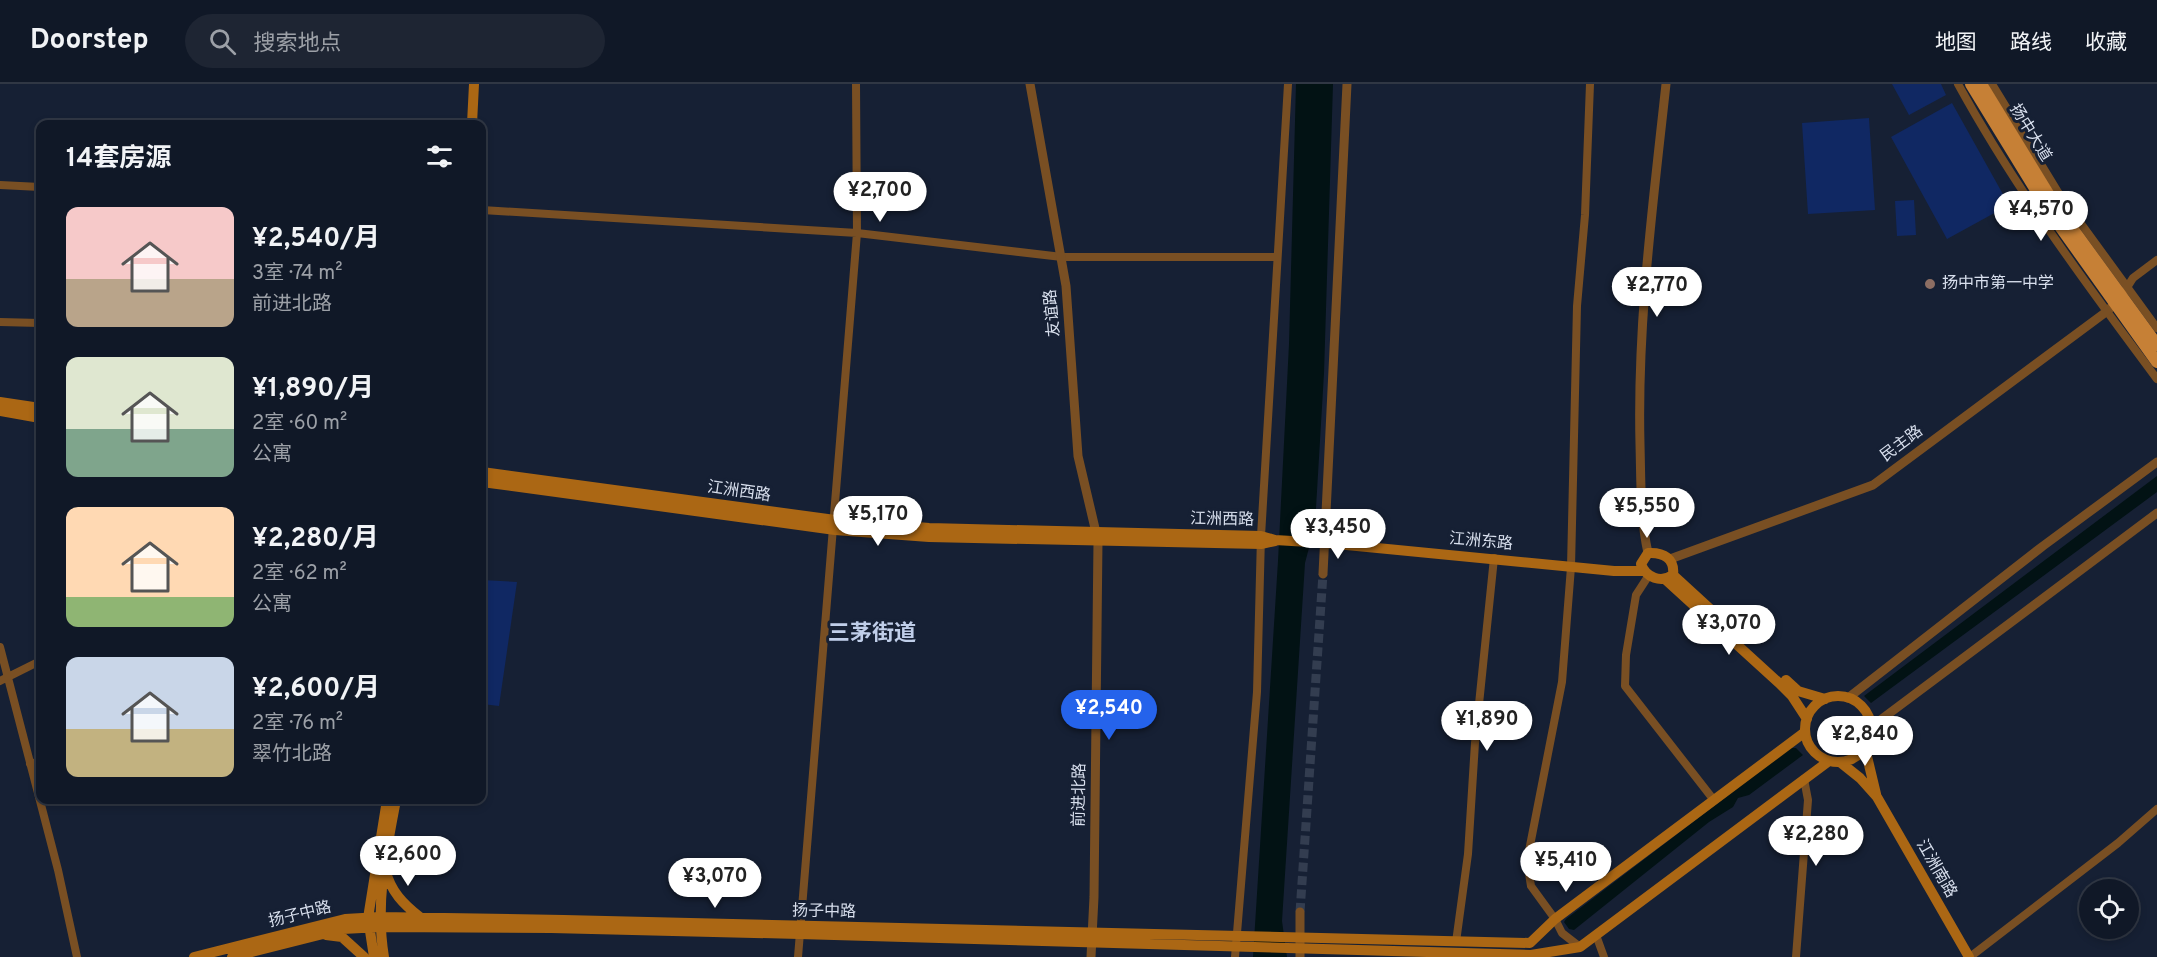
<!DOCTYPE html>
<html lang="zh">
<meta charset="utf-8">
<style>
:root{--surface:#101827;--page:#1e2533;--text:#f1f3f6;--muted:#9ca0a7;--line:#303744;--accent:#2563eb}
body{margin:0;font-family:Overpass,"Noto Sans SC",sans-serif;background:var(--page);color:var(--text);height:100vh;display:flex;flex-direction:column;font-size:22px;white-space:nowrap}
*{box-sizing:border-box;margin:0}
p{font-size:20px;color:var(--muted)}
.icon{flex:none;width:33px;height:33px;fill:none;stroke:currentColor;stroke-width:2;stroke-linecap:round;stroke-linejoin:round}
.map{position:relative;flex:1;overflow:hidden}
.side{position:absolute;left:36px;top:36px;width:450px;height:684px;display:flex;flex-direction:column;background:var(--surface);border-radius:12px;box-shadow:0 3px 9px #0003,0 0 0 2px var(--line)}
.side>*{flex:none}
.tools{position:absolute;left:2079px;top:795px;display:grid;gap:12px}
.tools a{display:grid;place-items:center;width:60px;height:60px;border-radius:50%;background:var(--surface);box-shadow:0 3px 9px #0003,0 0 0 2px var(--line);font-size:30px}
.price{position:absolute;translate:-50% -51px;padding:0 14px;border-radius:21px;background:#fff;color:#222;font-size:20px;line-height:39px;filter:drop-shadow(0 2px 3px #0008)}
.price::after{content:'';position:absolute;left:50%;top:36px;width:18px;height:14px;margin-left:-9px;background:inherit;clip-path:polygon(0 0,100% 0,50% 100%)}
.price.selected{background:var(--accent);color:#fff}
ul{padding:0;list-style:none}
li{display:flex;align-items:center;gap:18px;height:150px;padding:0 30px}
li span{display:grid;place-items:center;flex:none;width:168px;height:120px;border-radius:12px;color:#555}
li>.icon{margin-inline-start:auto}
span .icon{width:72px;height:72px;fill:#fffc;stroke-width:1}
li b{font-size:26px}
h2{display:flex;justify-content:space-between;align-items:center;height:72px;padding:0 30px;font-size:26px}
header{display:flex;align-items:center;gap:36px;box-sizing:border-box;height:84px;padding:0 30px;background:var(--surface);border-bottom:2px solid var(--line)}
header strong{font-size:28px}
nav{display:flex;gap:33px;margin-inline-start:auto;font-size:21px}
.search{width:420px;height:54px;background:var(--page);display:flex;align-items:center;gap:15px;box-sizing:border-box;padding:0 21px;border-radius:33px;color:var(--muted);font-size:22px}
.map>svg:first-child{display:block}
.green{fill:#102863}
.water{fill:#021214}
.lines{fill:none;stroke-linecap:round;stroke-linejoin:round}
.tertiary-tunnel{stroke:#333d50;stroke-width:9;stroke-dasharray:9 4.5;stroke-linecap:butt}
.minor{stroke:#794f23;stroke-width:8}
.tertiary{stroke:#794f23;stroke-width:9}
.secondary{stroke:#ab6714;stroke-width:10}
.primary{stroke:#c68036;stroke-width:12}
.education-dot{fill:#8d6e63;stroke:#162034;stroke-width:2}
.labels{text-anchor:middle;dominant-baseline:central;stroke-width:6;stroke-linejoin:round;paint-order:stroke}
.street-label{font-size:16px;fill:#d8dfed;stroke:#162034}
.poi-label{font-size:16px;fill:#d8dfed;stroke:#162034;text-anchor:start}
.district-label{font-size:22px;font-weight:bold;fill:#c0cee9;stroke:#162034}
</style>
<header>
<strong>Doorstep</strong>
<div class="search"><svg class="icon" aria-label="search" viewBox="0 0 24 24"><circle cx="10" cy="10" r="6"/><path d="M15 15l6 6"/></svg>搜索地点</div>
<nav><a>地图</a><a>路线</a><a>收藏</a></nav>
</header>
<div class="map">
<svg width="2157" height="873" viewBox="0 0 2157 873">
<rect width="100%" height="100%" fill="#162034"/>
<path class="green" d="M1892,0H1941L1946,11L1909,31Z
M1952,19L2009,121L1947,155L1891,53Z
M1869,34L1875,126L1808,130L1802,39Z
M1914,116L1916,151L1897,152L1895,117Z
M482,496L517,498L499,622L482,620Z"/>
<path class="water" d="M1296,0H1333L1324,289L1315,441L1305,479L1282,837L1287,873H1253L1278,477L1289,260Z
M2157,392V408L1871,619L1864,612Z
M1790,664H1796L1803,671L1749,711L1738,714L1733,723L1709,738L1574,846L1569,845L1564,838L1566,835Z"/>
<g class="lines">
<path class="tertiary-tunnel" d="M1300,828L1323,490"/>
<path class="minor" d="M1958,0C2015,104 2086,200 2157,295
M1992,0L2058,108L2157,244
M0,101L40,103
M482,126L857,149L1062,173H1277
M2126,205L2133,194L2157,176
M0,238L40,239
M1649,491L1636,511L1626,571L1625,602L1713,715
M0,563L58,786L77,873
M0,597L40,577
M30,680L40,677
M1596,851L1604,873
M1456,858L1468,770L1475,659L1494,474
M1580,863L1562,849L1555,835L1531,802L1527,777L1562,598L1571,483L1577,222L1585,131L1590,0
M798,873L857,149L856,0
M1235,873L1257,608L1261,452L1288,0
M1796,873L1808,716L1804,695
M1970,873L2118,759L2157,725"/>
<path class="tertiary" d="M1030,0L1066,202L1078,372L1098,457L1094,813L1091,873
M1648,469C1640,433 1641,397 1640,360C1637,240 1653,120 1666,0
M1670,475L1873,401L2106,228L2120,215
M1323,490L1347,0
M1848,614L2043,462L2157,378
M1871,643L2157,429
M1300,828V873"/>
<path class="secondary" d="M472,40L474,0
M0,318L40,324
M0,327L40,334
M482,388L835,436L929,444L1261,452L1275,456L1326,459L1614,487H1644
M482,398L835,446L929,453L1261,460L1275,457
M1648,469C1664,468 1675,475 1673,491C1661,499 1646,494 1641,480Z
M1673,491L1733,546
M1666,496L1779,599L1792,612L1807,635
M1786,596L1798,607L1825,615
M1805 645a33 33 0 1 1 66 0a33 33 0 1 1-66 0Z
M1865,664L1876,710
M1840,678L1860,694L1877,713L1969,873
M385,785C391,808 403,820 421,834
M326,851L342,853L364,873
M194,873L345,835L380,833L564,836L1530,859L1555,835L1805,648
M232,873L343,845L380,843L551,844L799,850L1531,871L1580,863L1829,677
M374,873L368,834L387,716
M384,873C375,820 386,768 396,716"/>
<path class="primary" d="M1971,0L2047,124L2157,278
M1981,0L2053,118L2157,261"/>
</g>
<circle class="education-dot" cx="1930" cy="200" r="6"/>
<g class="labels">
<g class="street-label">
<text transform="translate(2030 49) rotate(58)">扬中大道</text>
<text transform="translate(1053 229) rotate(-95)">友谊路</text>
<text transform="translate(1902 360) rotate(-37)">民主路</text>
<text transform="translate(739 408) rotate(8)">江洲西路</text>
<text transform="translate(1222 436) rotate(1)">江洲西路</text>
<text transform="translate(1481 458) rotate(5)">江洲东路</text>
<text transform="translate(1080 711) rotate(-89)">前进北路</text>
<text transform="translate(1936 785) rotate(60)">江洲南路</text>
<text transform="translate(824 828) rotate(1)">扬子中路</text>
<text transform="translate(300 831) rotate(-14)">扬子中路</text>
</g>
<g class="poi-label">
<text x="1942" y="200">扬中市第一中学</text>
</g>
<g class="district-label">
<text x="872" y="550">三茅街道</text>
</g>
</g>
</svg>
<div class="tools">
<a><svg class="icon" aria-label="locate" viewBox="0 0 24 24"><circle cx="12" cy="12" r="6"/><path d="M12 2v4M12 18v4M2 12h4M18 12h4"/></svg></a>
</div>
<b class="price" style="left:880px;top:139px">¥2,700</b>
<b class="price" style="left:2041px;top:158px">¥4,570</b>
<b class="price" style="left:1657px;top:234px">¥2,770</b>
<b class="price" style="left:1647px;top:455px">¥5,550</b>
<b class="price" style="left:878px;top:463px">¥5,170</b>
<b class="price" style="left:1338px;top:476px">¥3,450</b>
<b class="price" style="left:1729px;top:572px">¥3,070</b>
<b class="price selected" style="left:1109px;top:657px">¥2,540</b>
<b class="price" style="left:1487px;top:668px">¥1,890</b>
<b class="price" style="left:1865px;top:683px">¥2,840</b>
<b class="price" style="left:1816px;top:783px">¥2,280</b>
<b class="price" style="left:408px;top:803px">¥2,600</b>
<b class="price" style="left:1566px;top:809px">¥5,410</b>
<b class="price" style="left:715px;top:825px">¥3,070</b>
<section class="side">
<h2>14套房源<svg class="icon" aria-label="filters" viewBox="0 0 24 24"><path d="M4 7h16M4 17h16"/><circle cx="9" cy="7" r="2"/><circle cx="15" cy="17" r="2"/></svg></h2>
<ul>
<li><span style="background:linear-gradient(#f6c9c9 60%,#b9a48a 0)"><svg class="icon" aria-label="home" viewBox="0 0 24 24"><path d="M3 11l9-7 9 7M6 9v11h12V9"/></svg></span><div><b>¥2,540/月</b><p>3室 · 74 m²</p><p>前进北路</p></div></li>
<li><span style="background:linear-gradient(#dfe7d0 60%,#7fa58c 0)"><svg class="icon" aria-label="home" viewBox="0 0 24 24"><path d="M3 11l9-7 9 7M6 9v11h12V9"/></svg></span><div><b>¥1,890/月</b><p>2室 · 60 m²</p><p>公寓</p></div></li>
<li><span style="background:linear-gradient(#ffd9b3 75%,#8fb573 0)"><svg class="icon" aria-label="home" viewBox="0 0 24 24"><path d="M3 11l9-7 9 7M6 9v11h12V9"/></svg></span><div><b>¥2,280/月</b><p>2室 · 62 m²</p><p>公寓</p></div></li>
<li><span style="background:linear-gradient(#c9d6e8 60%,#c2b280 0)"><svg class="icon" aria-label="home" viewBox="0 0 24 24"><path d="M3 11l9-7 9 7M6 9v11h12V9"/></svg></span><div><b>¥2,600/月</b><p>2室 · 76 m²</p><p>翠竹北路</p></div></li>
</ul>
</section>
</div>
